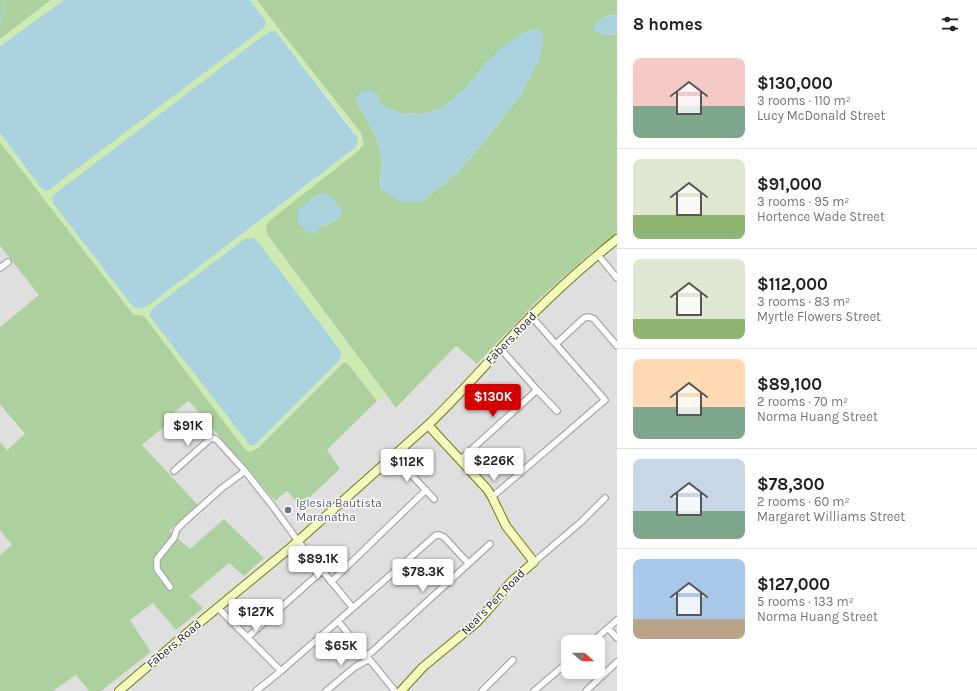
<!DOCTYPE html>
<meta charset="utf-8">
<style>
:root{--surface:#fff;--page:#f2f2f2;--text:#202124;--muted:#757577;--line:#e0e0e0;--accent:#d40000}
body{margin:0;font-family:Karla,sans-serif;background:var(--page);color:var(--text);height:100vh;display:flex;flex-direction:column;font-size:15px;white-space:nowrap}
*{box-sizing:border-box;margin:0}
p{font-size:13px;color:var(--muted)}
.icon{flex:none;width:22px;height:22px;fill:none;stroke:currentColor;stroke-width:2;stroke-linecap:round;stroke-linejoin:round}
.map{position:relative;flex:1;overflow:hidden}
.sheet{display:flex;flex-direction:column;background:var(--surface);width:360px}
.sheet>*{flex:none}
.needle{width:26px;rotate:111deg}
.buttons{position:absolute;left:561px;top:635px;display:grid;gap:8px}
.buttons a{display:grid;place-items:center;width:44px;height:44px;border-radius:8px;background:var(--surface);box-shadow:0 2px 6px #0003;font-size:20px}
.price{position:absolute;translate:-50% -34px;padding:0 9px;border-radius:4px;background:#fff;color:#222;font-size:13px;line-height:26px;filter:drop-shadow(0 1px 2px #0008)}
.price::after{content:'';position:absolute;left:50%;top:24px;width:12px;height:9px;margin-left:-6px;background:inherit;clip-path:polygon(0 0,100% 0,50% 100%)}
.price.selected{background:var(--accent);color:#fff}
ul{padding:0;list-style:none}
li{display:flex;align-items:center;gap:12px;height:100px;padding:0 16px}
li+li{border-top:1px solid var(--line)}
li span{display:grid;place-items:center;flex:none;width:112px;height:80px;border-radius:8px;color:#555}
li>.icon{margin-inline-start:auto}
span .icon{width:48px;height:48px;fill:#fffc;stroke-width:1}
li b{font-size:17px}
h2{display:flex;justify-content:space-between;align-items:center;height:48px;padding:0 16px;font-size:17px}
main{display:flex;flex:1;min-height:0}
.map>svg:first-child{display:block}
.residential{fill:#e0dfdf;fill-rule:evenodd}
.grass{fill:#cdebb0;fill-rule:evenodd}
.forest{fill:#add19e;fill-rule:evenodd}
.water{fill:#aad3df}
.lines{fill:none;stroke-linecap:round;stroke-linejoin:round}
.stream{stroke:#aad3df;stroke-width:1.5}
.street-casing{stroke:#a9a9a9;stroke-width:8}
.secondary-casing{stroke:#707d05;stroke-width:10}
.street{stroke:#fff;stroke-width:5.5}
.secondary{stroke:#f7fabf;stroke-width:8}
.worship-dot{fill:#6b7280;stroke:#fff;stroke-width:1.5}
.labels{text-anchor:middle;dominant-baseline:central;stroke-width:3;stroke-linejoin:round;paint-order:stroke}
.street-label{font-size:12px;fill:#222;stroke:#fff}
.worship-label{font-size:12px;fill:#5b616d;stroke:#fff;text-anchor:start}
</style>
<main>
<div class="map">
<svg width="617" height="691" viewBox="0 0 617 691">
<rect width="100%" height="100%" fill="#f2efe9"/>
<path class="residential" d="M617,234V691H101L151,652L129,620L153,603L176,630L190,596L229,563L244,576L263,558L190,549L169,531L198,505L142,446L164,427L186,426L174,412L189,400L275,500L287,491L327,450L377,401L386,395L397,408L456,346L478,364L539,299L593,251ZM568,642H598V672H568Z
M0,246L40,295L0,327Z
M0,406L25,435L6,450L0,442Z
M0,530L12,545L0,555Z
M76,675L89,691H53Z"/>
<path class="grass" d="M51,0H64L0,46V39Z
M250,0H257L275,24L361,133L364,144L357,152L267,234L386,395L377,401L349,365L345,362L342,364L258,448L250,452L244,448L144,317L133,314L0,142V133L42,188L265,20ZM276,31L355,133L356,147L149,305C143,308 139,310 133,307L52,202ZM239,243H259L341,351V355L339,361L255,444L150,312L154,307Z"/>
<path class="forest" d="M0,0H51L0,39Z
M257,0H617V15L606,16L610,35L617,34V234L593,251L539,299L477,364L456,346L396,408L267,234L266,227L269,221L357,152L364,144L361,133L275,24ZM539,29L530,77L522,93L483,143L456,174L421,202L380,187L382,160L376,136L356,101L377,94L382,105L400,113L421,114L442,109L467,87L487,62L523,33ZM320,193L343,213C338,220 328,224 320,227L311,200Z
M0,142L133,314L144,316L244,448L250,452L258,448L342,364L345,362L349,365L377,401L327,450L340,469L300,506L287,491L275,501L189,401L174,412L186,426L174,438L164,427L142,445L198,505L169,531L190,549L224,519L264,558L244,576L229,563L190,596L203,608L176,630L153,603L130,620L151,652L101,691H89L76,675L53,691H0V555L12,545L0,530V442L7,450L25,434L0,405V327L39,295L0,246Z"/>
<path class="water" d="M64,0H250L265,20L266,24L264,28L50,189L46,191L42,189L0,133V46Z
M617,15V34C609,35 597,36 593,28C600,17 605,16 617,15Z
M539,29L543,35V45L539,60L522,93L483,143L456,174L421,202H402L390,196L380,187L382,160L376,136L356,101L360,93L370,89L377,94L382,105L400,113L421,114L442,109L467,87L487,62L506,44L523,33Z
M272,31H276L278,34L357,137L358,141L356,147L149,305C143,308 139,310 133,307L52,202L53,195L267,33Z
M320,193C334,196 336,201 343,213C337,222 326,222 320,228C318,229 317,232 316,234L308,233L297,220L298,210Z
M251,238L255,239L259,243L341,351V355L339,361L255,445L252,446L249,444L150,317V312L154,307L239,243L245,239Z"/>
<g class="lines">
<path class="stream" d="M0,24L6,0"/>
<g class="street-casing">
<path id="street" d="M598,255L617,278
M0,268L8,262
M556,344L584,318L589,317L594,319L617,346
M500,348L537,390L557,411
M393,455L434,499
M460,460L537,390
M174,471L210,439L213,438L217,440L245,471L274,508L298,541L353,608
M492,497L605,400L531,316
M534,562L581,522L605,498
M331,582L426,490
M170,587L157,569V559L169,544L174,538L177,529L184,522L222,488L245,471
M217,607L281,671
M338,621L395,691
M608,628L617,638
M248,637L322,571
M592,642L617,620
M366,656L374,650L490,544
M256,691L281,671L436,535H439L444,537L468,563
M326,691L355,667L369,659
M482,691L513,660
M534,691L568,662
M586,691L617,662"/>
</g>
<g class="secondary-casing">
<path id="secondary" d="M119,691L187,633L290,548L428,425C464,391 496,352 531,316C558,289 587,263 617,239
M401,691L423,667L475,624L487,611L496,601L504,590L513,580L534,562L506,526L492,497L487,489L428,425"/>
</g>
<use href="#street" class="street"/>
<use href="#secondary" class="secondary"/>
</g>
<circle class="worship-dot" cx="288" cy="510" r="4"/>
<g class="labels">
<g class="street-label">
<text transform="translate(511 338) rotate(-46)">Fabers Road</text>
<text transform="translate(493 602) rotate(-46)">Neal's Pen Road</text>
<text transform="translate(174 644) rotate(-40)">Fabers Road</text>
</g>
<g class="worship-label">
<text x="296" y="503">Iglesia Bautista<tspan x="296" dy="14">Maranatha</tspan></text>
</g>
</g>
</svg>
<div class="buttons">
<a><svg class="needle" viewBox="-14 -14 28 28"><path d="M0-13l5 13h-10z" fill="#e53935"/><path d="M0 13l5-13h-10z" fill="#757577"/></svg></a>
</div>
<b class="price selected" style="left:493px;top:418px">$130K</b>
<b class="price" style="left:188px;top:447px">$91K</b>
<b class="price" style="left:494px;top:482px">$226K</b>
<b class="price" style="left:407px;top:483px">$112K</b>
<b class="price" style="left:318px;top:580px">$89.1K</b>
<b class="price" style="left:423px;top:593px">$78.3K</b>
<b class="price" style="left:256px;top:633px">$127K</b>
<b class="price" style="left:341px;top:667px">$65K</b>
</div>
<section class="sheet">
<h2>8 homes<svg class="icon" aria-label="filters" viewBox="0 0 24 24"><path d="M4 7h16M4 17h16"/><circle cx="9" cy="7" r="2"/><circle cx="15" cy="17" r="2"/></svg></h2>
<ul>
<li><span style="background:linear-gradient(#f6c9c9 60%,#7fa58c 0)"><svg class="icon" aria-label="home" viewBox="0 0 24 24"><path d="M3 11l9-7 9 7M6 9v11h12V9"/></svg></span><div><b>$130,000</b><p>3 rooms · 110 m²</p><p>Lucy McDonald Street</p></div></li>
<li><span style="background:linear-gradient(#dfe7d0 70%,#8fb573 0)"><svg class="icon" aria-label="home" viewBox="0 0 24 24"><path d="M3 11l9-7 9 7M6 9v11h12V9"/></svg></span><div><b>$91,000</b><p>3 rooms · 95 m²</p><p>Hortence Wade Street</p></div></li>
<li><span style="background:linear-gradient(#dfe7d0 75%,#8fb573 0)"><svg class="icon" aria-label="home" viewBox="0 0 24 24"><path d="M3 11l9-7 9 7M6 9v11h12V9"/></svg></span><div><b>$112,000</b><p>3 rooms · 83 m²</p><p>Myrtle Flowers Street</p></div></li>
<li><span style="background:linear-gradient(#ffd9b3 60%,#7fa58c 0)"><svg class="icon" aria-label="home" viewBox="0 0 24 24"><path d="M3 11l9-7 9 7M6 9v11h12V9"/></svg></span><div><b>$89,100</b><p>2 rooms · 70 m²</p><p>Norma Huang Street</p></div></li>
<li><span style="background:linear-gradient(#c9d6e8 65%,#7fa58c 0)"><svg class="icon" aria-label="home" viewBox="0 0 24 24"><path d="M3 11l9-7 9 7M6 9v11h12V9"/></svg></span><div><b>$78,300</b><p>2 rooms · 60 m²</p><p>Margaret Williams Street</p></div></li>
<li><span style="background:linear-gradient(#a9c7e8 75%,#b9a48a 0)"><svg class="icon" aria-label="home" viewBox="0 0 24 24"><path d="M3 11l9-7 9 7M6 9v11h12V9"/></svg></span><div><b>$127,000</b><p>5 rooms · 133 m²</p><p>Norma Huang Street</p></div></li>
</ul>
</section>
</main>
